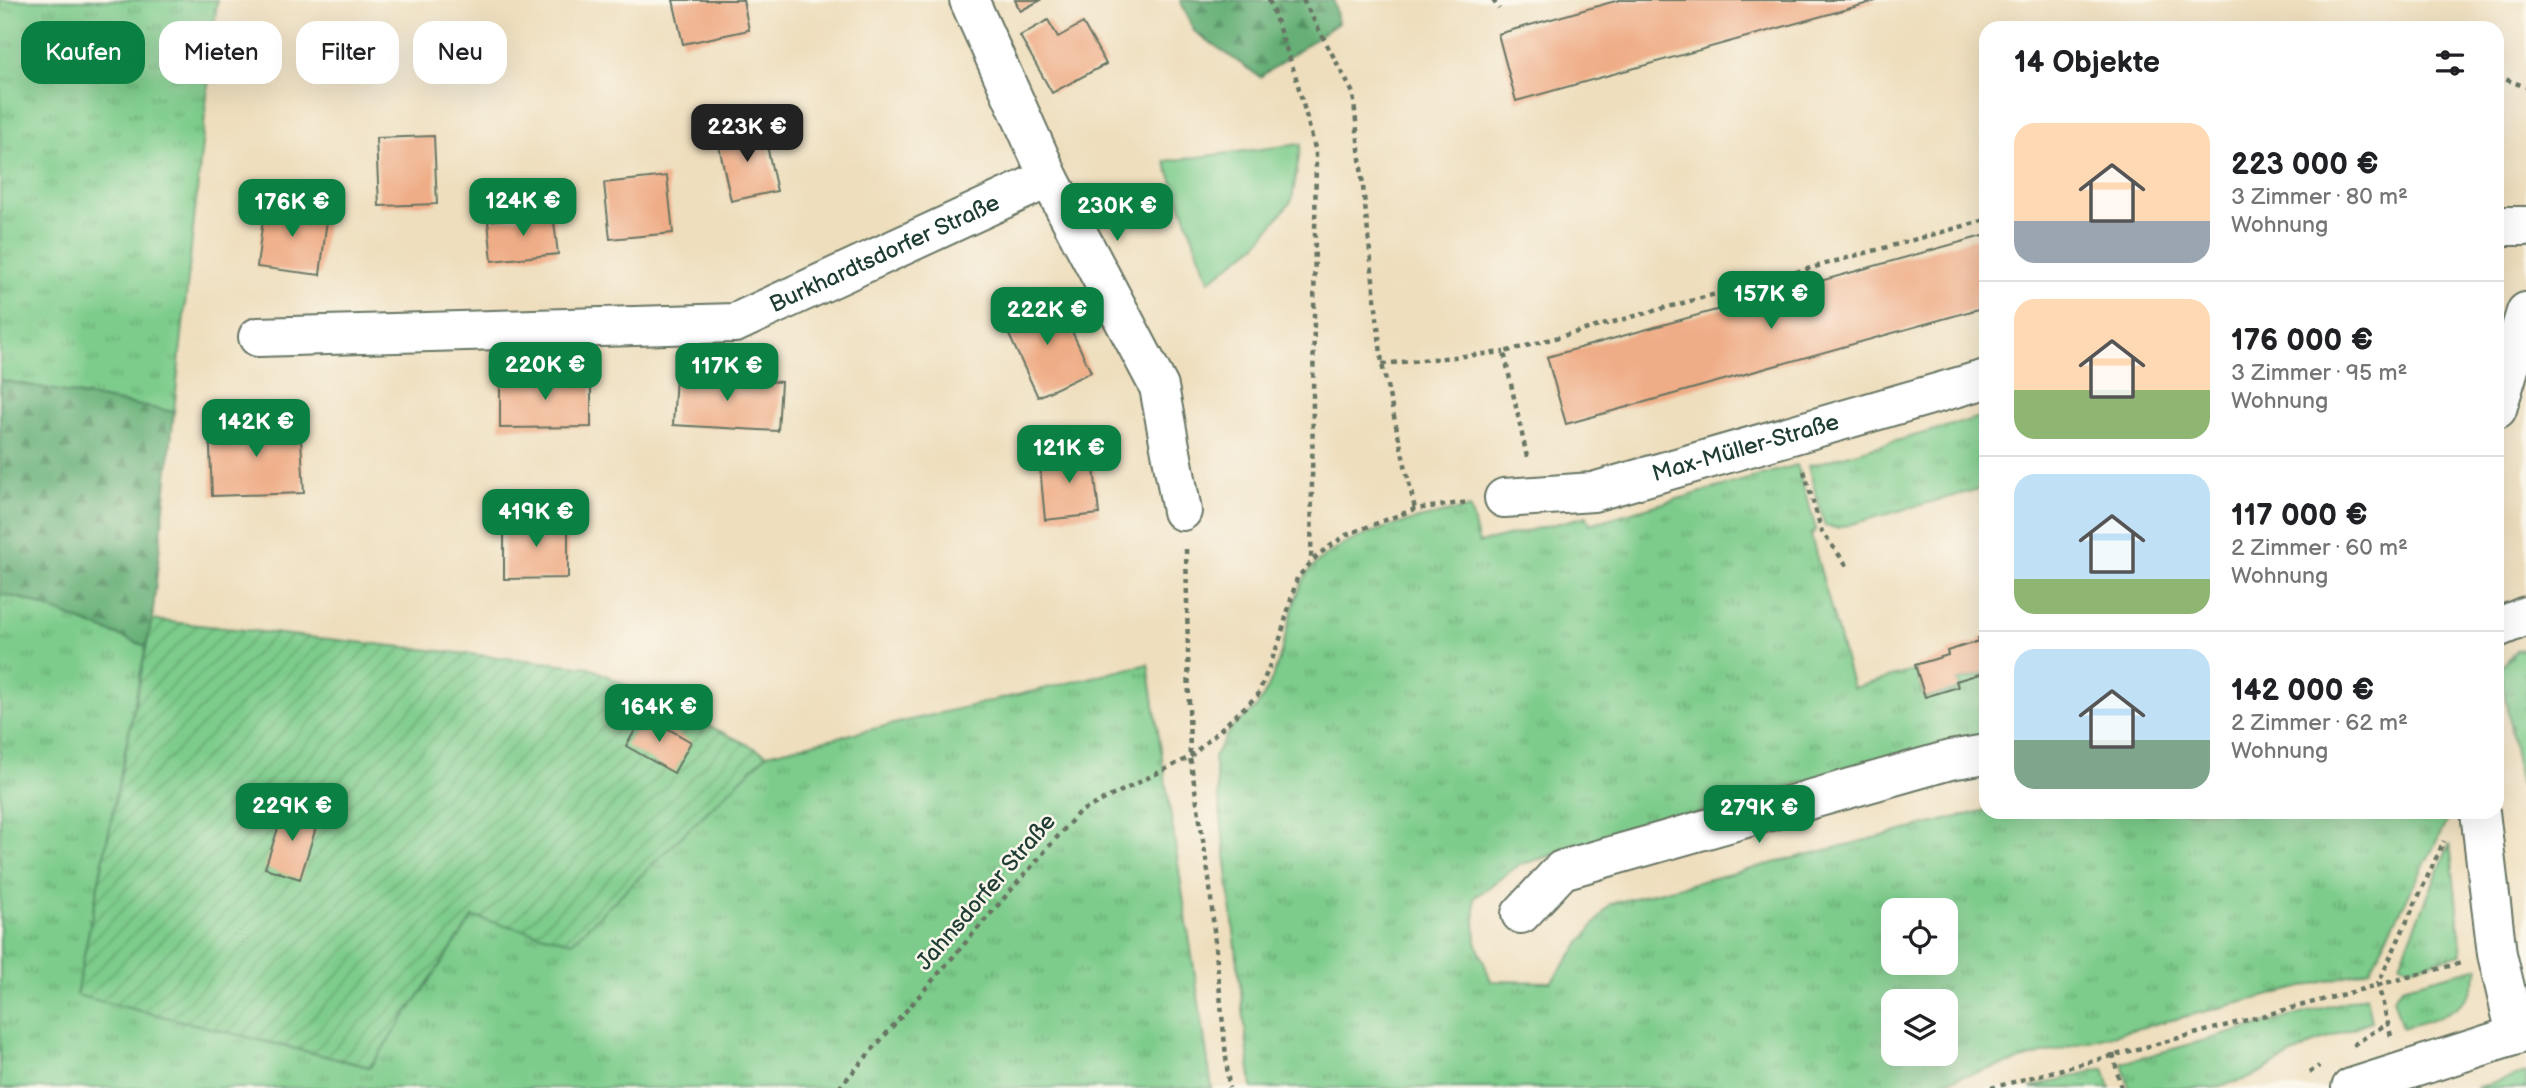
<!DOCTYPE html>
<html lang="de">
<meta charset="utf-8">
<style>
:root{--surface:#fff;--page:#f2f2f2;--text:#202124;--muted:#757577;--line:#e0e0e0;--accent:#0b8043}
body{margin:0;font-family:"Balsamiq Sans",sans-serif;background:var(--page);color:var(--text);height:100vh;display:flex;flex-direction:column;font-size:26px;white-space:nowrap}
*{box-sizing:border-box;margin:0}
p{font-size:23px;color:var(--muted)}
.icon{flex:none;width:38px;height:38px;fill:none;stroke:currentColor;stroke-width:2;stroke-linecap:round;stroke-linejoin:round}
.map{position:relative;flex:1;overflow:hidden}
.panel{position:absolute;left:1979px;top:21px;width:525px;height:798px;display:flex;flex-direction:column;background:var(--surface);border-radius:21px;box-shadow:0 7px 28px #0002}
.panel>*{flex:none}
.guide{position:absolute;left:21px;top:21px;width:665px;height:63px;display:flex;gap:14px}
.controls{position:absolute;left:1881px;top:898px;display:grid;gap:14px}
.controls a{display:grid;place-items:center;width:77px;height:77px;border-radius:14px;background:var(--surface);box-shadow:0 7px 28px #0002;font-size:35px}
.price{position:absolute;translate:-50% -60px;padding:0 16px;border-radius:14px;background:var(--accent);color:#fff;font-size:23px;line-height:46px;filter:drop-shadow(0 2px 4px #0008)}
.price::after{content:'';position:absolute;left:50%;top:42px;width:21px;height:16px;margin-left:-10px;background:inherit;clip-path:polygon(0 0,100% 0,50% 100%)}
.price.on{background:#222;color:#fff}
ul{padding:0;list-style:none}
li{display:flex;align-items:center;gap:21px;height:175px;padding:0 35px}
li+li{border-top:2px solid var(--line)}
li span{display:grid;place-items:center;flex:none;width:196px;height:140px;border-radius:21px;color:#555}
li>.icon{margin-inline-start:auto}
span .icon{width:84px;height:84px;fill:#fffc;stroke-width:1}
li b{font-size:30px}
h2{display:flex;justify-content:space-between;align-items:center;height:84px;padding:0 35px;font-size:30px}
.tag{padding:0 24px;border-radius:21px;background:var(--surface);box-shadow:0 7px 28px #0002;font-size:24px;line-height:63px}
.tag.on{background:var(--accent);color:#fff}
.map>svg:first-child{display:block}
.grass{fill:url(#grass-tufts);stroke:#4e8460;stroke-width:2;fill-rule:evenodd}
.forest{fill:url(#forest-firs);stroke:#427656;stroke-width:2}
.park{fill:#7dcc8b;stroke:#4e8460;stroke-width:2}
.garden{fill:url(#garden-furrows);stroke:#4e8460;stroke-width:2}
.building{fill:#efad87}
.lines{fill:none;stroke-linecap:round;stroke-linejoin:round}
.minor-casing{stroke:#677564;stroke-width:42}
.major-casing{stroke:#677564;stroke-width:42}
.path{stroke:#677564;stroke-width:4.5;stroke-dasharray:5 5;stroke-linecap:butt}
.minor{stroke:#fff;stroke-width:38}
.major{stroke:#fff;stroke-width:38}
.labels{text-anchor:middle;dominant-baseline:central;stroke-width:5;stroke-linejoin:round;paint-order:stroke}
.street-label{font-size:23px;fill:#1f3d34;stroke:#fbf7ec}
</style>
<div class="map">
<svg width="2526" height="1088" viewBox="0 0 2526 1088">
<defs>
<pattern id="grass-tufts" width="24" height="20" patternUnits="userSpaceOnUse" patternTransform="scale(1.75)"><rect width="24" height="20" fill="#7dcc8b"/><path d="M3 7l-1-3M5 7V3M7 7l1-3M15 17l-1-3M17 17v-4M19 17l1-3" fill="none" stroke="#66a772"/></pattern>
<pattern id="forest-firs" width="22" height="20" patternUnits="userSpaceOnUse" patternTransform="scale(1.75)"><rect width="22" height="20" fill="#66b077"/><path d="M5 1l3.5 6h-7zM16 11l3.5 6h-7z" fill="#539062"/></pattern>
<pattern id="garden-furrows" width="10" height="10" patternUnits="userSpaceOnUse" patternTransform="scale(1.75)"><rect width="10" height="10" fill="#7dcc8b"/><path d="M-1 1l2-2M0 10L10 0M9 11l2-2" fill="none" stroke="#66a772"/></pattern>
</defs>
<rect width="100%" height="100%" fill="#fbf7ec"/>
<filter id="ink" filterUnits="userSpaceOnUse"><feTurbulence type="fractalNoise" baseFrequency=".0143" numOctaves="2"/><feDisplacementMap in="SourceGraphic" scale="14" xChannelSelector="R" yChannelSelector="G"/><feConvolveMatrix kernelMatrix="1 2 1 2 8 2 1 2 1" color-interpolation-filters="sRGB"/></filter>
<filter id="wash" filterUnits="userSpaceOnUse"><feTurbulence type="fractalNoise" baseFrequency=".00686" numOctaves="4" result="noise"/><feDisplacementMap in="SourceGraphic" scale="28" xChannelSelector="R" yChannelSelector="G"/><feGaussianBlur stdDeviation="1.57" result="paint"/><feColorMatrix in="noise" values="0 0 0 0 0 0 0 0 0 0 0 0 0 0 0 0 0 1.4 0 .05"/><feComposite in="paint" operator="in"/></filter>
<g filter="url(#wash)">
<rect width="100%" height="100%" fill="#eedebd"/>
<path class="grass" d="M0,0H217L174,412L0,380Z
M1986,392V487L1837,528L1825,526L1808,466L1984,416L1978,394Z
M1797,465L1816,529L1811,536L1853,688L1916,670L1924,698L1960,689L1958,681L1986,673V742L1838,772L1519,865L1474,898L1476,942L1491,981L1551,982L1610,904L1986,810L2449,812V817L2370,970L2104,1037L1920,1088H1252L1214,757C1219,749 1224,738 1230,730C1238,721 1251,715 1258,705C1283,669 1285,624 1301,585C1322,534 1423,518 1470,508L1479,543L1587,516L1590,524ZM1894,910H1946V962H1894ZM1894,1001H1946V1054H1894Z
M0,594L27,600L146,646L76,995L370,1067L473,917L572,942L767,754L1148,664L1212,1088H0Z
M2526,649V814L2500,669L2516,650Z
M2450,843L2462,954L2409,967L2400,963Z
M2479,967C2471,1012 2440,1017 2402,1028L2393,998L2402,987Z
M2366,996L2371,1021L2312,1044L2250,1078L2212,1088H2129L2122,1063Z
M2104,1068L2110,1088H2030Z
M2526,1073V1088H2475Z"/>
<path class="forest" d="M1180,0H1334L1338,23L1260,77L1194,31Z
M0,380L174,412L152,620L146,646L27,600L0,594Z"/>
<path class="park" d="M1301,144L1292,200L1257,244L1209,281L1165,161Z"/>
<path class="garden" d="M152,620L589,667L767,754L572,942L473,917L370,1067L76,995Z"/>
<g id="blocks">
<path class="building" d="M673,0H743L749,30L683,44Z
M1015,0H1041L1020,11Z
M1619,0H1876V1L1516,101L1498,34Z
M1048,20L1058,37L1083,23L1106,64L1052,93L1020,36Z
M763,128L777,191L731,201L717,137Z
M434,136L437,204L379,206L376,138Z
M667,176L673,233L610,239L604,183Z
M265,203L328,211L320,275L257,267Z
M553,214L558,254L492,261L488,221Z
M1986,235V307L1566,424L1547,357Z
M1056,297L1091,372L1038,397L1003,322Z
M500,376H591V427L500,428Z
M676,376L781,382L778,431L673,425Z
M300,421L304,493L212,496L209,424Z
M1092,450L1099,514L1045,520L1039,456Z
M568,519V578L504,579V520Z
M1986,635V672L1956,681L1958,687L1925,697L1915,665L1948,655L1947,651L1979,641L1978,638Z
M644,715L691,742L674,773L626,746Z
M285,807L319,818L300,879L265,868Z"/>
</g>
</g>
<g filter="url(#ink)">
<use href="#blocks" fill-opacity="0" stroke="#677564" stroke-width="2"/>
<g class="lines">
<g class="minor-casing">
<g id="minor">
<path d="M969,0L1049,178L1159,387L1182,511"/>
<path d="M2497,226H2526"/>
<path id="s1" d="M258,337L735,323L1049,178"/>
<path d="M2497,409L2526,312"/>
<path id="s2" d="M1504,498L1593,492L1986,379"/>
<path d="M2497,628L2526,616"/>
<path d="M2480,812L2497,954L2516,1034"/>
<path d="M1521,914L1562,870L1950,760L1986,754"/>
</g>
</g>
<g class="major-casing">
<path id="major" d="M2351,1088L2526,1032"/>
</g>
<path class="path" d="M1269,0L1295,74L1316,152L1311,562
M1303,0L1353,93L1382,364L1415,509
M1493,0L1499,9
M2497,76L2526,87
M1382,364L1504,352
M1527,457L1504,352L1986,220
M1804,471L1822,532L1848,567
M1186,549L1190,757L1209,878L1229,1088
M2391,1036L2378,984L2444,841
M2353,1045L2388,1023
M2113,1054L2121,1088
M2309,1073L2319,1066
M839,1088L1079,812L1190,757L1258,695L1280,639L1297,578L1319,554L1346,535L1415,509L1469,502
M1991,1088L2461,963"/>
<use href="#minor" class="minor"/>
<use href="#major" class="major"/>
</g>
</g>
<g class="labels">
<g class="street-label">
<text stroke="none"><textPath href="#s1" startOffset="642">Burkhardtsdorfer Straße</textPath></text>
<text stroke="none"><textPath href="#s2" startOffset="248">Max-Müller-Straße</textPath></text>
<text transform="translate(986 892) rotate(-49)">Jahnsdorfer Straße</text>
</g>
</g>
</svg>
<div class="controls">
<a><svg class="icon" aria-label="locate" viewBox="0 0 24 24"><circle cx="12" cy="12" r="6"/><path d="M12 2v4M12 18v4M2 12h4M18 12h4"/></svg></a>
<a><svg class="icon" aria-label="layers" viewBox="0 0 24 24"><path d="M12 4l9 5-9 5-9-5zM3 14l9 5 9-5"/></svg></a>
</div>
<b class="price on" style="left:747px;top:164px">223K €</b>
<b class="price" style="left:523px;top:238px">124K €</b>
<b class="price" style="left:292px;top:239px">176K €</b>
<b class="price" style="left:1117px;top:243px">230K €</b>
<b class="price" style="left:1771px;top:331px">157K €</b>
<b class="price" style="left:1047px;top:347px">222K €</b>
<b class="price" style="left:545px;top:402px">220K €</b>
<b class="price" style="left:727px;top:403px">117K €</b>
<b class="price" style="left:256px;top:459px">142K €</b>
<b class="price" style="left:1069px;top:485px">121K €</b>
<b class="price" style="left:536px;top:549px">419K €</b>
<b class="price" style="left:659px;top:744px">164K €</b>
<b class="price" style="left:292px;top:843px">229K €</b>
<b class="price" style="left:1759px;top:845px">279K €</b>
<div class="guide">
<a class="tag on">Kaufen</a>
<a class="tag">Mieten</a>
<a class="tag">Filter</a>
<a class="tag">Neu</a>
</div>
<section class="panel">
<h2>14 Objekte<svg class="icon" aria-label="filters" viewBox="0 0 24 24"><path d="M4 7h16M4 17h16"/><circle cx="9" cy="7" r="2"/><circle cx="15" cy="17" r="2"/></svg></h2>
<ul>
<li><span style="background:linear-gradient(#ffd9b3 70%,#9aa5b1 0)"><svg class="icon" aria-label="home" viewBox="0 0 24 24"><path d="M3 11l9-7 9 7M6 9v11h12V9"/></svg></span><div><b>223 000 €</b><p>3 Zimmer · 80 m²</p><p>Wohnung</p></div></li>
<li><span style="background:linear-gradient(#ffd9b3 65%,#8fb573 0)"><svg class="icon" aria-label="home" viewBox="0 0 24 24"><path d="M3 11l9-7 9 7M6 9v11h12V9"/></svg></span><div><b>176 000 €</b><p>3 Zimmer · 95 m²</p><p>Wohnung</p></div></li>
<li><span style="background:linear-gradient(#bfe0f5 75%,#8fb573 0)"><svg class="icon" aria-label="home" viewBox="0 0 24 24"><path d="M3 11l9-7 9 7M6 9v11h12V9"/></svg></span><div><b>117 000 €</b><p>2 Zimmer · 60 m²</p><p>Wohnung</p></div></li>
<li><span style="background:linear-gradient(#bfe0f5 65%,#7fa58c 0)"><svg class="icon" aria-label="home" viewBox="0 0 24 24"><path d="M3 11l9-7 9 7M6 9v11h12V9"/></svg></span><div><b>142 000 €</b><p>2 Zimmer · 62 m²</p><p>Wohnung</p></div></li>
</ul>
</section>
</div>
